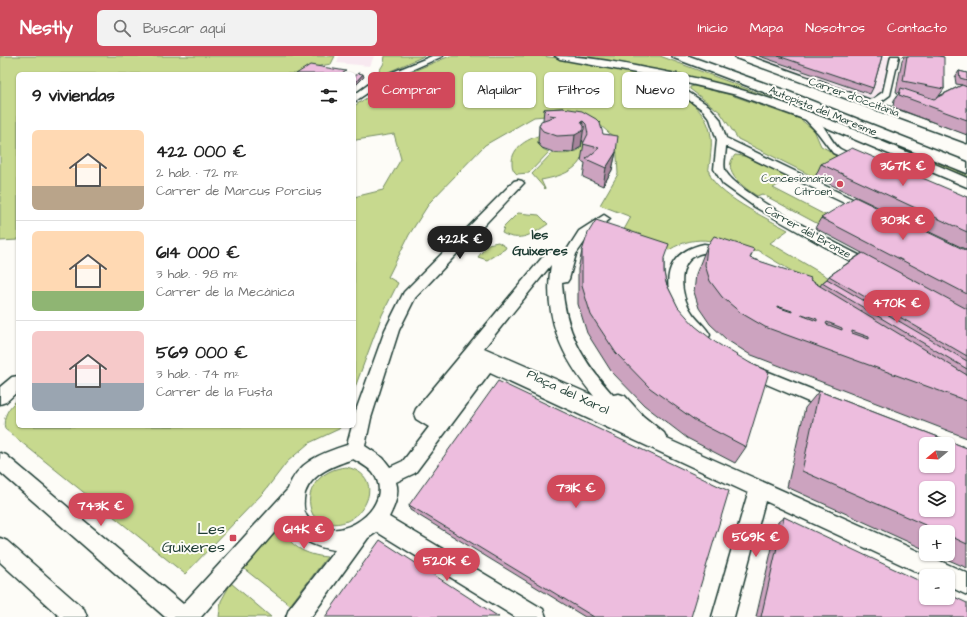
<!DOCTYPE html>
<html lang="es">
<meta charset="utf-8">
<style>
:root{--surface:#fff;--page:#f2f2f2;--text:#222;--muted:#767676;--line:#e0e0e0;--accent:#d1495b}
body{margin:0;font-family:"Architects Daughter",sans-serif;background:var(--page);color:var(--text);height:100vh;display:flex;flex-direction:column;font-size:15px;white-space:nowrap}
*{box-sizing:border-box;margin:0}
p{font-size:13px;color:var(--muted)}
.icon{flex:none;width:22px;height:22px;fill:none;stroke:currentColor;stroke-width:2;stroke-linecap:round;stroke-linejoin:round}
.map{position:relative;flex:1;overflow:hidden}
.details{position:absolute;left:16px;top:16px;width:340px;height:356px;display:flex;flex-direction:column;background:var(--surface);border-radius:6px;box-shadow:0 1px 3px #0004}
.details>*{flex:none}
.hud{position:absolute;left:368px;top:16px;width:380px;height:36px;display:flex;gap:8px}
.needle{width:26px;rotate:252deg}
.fabs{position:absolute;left:919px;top:381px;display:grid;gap:8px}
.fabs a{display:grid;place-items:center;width:36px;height:36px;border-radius:6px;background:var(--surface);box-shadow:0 1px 3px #0004;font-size:20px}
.price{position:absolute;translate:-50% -34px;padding:0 9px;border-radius:14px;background:var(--accent);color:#fff;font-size:13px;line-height:26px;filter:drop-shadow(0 1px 2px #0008)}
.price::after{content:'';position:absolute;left:50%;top:24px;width:12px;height:9px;margin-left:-6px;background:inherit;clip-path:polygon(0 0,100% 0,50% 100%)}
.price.selected{background:#222;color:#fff}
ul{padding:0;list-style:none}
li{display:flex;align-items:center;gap:12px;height:100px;padding:0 16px}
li+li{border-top:1px solid var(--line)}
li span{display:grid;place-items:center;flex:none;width:112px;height:80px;border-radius:6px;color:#555}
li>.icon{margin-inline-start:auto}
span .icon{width:48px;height:48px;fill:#fffc;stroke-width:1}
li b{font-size:17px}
h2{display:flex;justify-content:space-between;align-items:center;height:48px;padding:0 16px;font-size:17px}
.chip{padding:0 14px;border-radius:6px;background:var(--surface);box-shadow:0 1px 3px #0004;font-size:14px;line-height:36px}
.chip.selected{background:var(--accent);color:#fff}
header{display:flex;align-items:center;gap:24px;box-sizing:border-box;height:56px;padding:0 20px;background:var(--accent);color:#fff}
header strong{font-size:19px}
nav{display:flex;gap:22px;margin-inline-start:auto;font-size:14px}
.search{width:280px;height:36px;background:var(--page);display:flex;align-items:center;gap:10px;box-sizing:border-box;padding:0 14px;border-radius:6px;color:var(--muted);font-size:15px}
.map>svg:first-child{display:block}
.built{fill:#f8e9f0}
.green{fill:#c7d98e;stroke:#738b61}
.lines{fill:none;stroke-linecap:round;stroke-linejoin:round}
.minor-casing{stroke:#1f3d34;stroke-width:3}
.tertiary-casing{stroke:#1f3d34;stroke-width:3}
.motorway-casing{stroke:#1f3d34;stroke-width:3}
.minor{fill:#fdfcf7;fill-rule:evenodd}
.tertiary{fill:#fdfcf7;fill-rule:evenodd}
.motorway{fill:#fdfcf7;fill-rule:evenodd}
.wall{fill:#cca3bf;stroke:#1f3d34}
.shaded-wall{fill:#a6849b;stroke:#1f3d34}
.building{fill:#edbdde;stroke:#1f3d34;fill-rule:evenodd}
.poi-dot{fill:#d1495b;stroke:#fdfcf7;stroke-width:1.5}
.labels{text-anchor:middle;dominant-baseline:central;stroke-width:4;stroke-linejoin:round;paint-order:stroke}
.far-street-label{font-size:11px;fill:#1f3d34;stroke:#fdfcf7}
.far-poi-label{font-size:11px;fill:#1f3d34;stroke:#fdfcf7;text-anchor:end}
.street-label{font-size:13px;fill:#1f3d34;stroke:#fdfcf7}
.neighbourhood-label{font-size:14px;font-weight:bold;fill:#1f3d34;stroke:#fdfcf7}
.near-poi-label{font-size:16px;fill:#1f3d34;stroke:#fdfcf7;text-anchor:end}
</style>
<header>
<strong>Nestly</strong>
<div class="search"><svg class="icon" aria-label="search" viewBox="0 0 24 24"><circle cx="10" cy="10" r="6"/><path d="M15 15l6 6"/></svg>Buscar aquí</div>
<nav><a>Inicio</a><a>Mapa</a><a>Nosotros</a><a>Contacto</a></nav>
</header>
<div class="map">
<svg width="967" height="561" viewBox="0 0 967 561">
<rect width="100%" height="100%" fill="#fdfcf7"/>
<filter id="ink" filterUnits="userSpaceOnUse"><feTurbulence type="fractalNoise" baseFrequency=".025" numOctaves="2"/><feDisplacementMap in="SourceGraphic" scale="8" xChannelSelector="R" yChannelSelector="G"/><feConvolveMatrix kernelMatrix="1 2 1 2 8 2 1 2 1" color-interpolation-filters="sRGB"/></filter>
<g filter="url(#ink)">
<path class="built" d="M339,0H374L370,10L337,7Z
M730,0H893L882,54Z"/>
<path class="green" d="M0,0H335L331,8L309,12L298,18H18V184L0,185Z
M385,0H424L375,22L384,7Z
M450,0C480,0 511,0 541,0C587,5 677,19 704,61C713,76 712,87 710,104C710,107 708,113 709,116C714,138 768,163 788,174L770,187L831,223L818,231L757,194L751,197C721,186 698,176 669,194L621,179L631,161L600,149L618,118L616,83L600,69L545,60L534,61L485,89L430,146L409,179L388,221L398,227L382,259L354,334V141L383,134L401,103L394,78L356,84L354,86V50L401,20Z
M578,0H660L860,75L967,119V124L770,43L676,17Z
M694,30L731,39L800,63L814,74L821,90L846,104L814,121L738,83L720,56L690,33V31Z
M544,78L540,82L538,88L543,93L549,96L529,117L517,118C514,116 512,112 512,108C511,90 530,82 544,78Z
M581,85H583C588,112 563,120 541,124L545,133L532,118L552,97C562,98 572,99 580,93Z
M735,99L745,100L790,122L773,132L831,162L820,169L762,138L757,140C745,132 720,116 735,99Z
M518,157L539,159L548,168C533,178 520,187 502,177L504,171Z
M498,186L506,191L505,193L487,204L478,201L488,188Z
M18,343V370H341L339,373L309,387L287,406L264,436L185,518L5,373C2,361 9,351 18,343Z
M346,411C397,421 352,492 313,459C301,434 322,413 346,411Z
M281,470C289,490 305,499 327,501L290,549L243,512Z
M231,527L271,561H219L221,545Z"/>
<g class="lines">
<g class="minor-casing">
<path id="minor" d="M432,0H443L382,27L354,46V39L376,23Z
M891,0H899L890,39L879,47L866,48V44L873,43L883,36Z
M682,32L709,50L720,63L726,82L871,152L873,154L871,156H863L726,90C726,97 723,108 725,114C735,138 850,194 878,209L880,212L878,215H868L755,151L723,128L714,113L717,84L710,63L703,54L679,37V33Z
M808,58C824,62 828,84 840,93C847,97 856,100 864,103L865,105L864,107H856L833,97L818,77L803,61Z
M518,124L522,125L524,127L522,129L415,242L399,274L371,362L365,390L383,402L390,411L403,405L429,371L416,363L414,358L416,353L546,197L551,196L563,200L579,175L604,159L610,163L588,181L576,198L569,223L567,226L562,227C565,276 582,304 613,339L619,338L625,340L643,360L664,377L667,383L967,517V539L948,530V520H926L765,445L734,561H712L748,437L490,317L415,417L396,426C400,438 394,451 389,461L543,553L546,561H515L377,476L368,482L311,561H286L289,553L335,494C313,491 296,483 287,462L201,561H165L0,416V397L6,399L183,548L288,433C297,406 322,397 347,389L352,370H354V360L385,274L404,236L514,125ZM551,209C543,260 561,301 594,340L484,292ZM353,403C360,407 368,411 373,417C398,449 337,494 309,463C303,457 303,446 305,437C312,417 335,409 353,403Z
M704,188L730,192L731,195L730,198C720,201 709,194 699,198C676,206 680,238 691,255C696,264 706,270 710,279L708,283C705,284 703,285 699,283C693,280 687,271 682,265C661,234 661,197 704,188Z
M749,308L838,344L840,349L838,354L832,356L743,318L741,314L743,310Z
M18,320V335L6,346L0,348V331L12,321Z
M0,482L7,485L84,553L87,561H60L0,506Z"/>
</g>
<g class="tertiary-casing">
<path id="tertiary" d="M555,0C585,0 615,6 645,12C678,18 712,25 745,35C821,57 894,91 967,122V131L823,70L737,39L674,24L560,3Z
M735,0H749L967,79V87L736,2Z"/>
</g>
<g class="motorway-casing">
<path id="motorway" d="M672,0H689L784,34L967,106V117L774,40L674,2Z"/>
</g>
<use href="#minor" class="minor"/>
<use href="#tertiary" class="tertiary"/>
<use href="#motorway" class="motorway"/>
</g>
<path class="wall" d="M759,0H882L873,32L870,38Z
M903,0H943V1L944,33L939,40L962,29L956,28L955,21L959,15L967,17V31L963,30L967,31V79L893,51L894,44L899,37L896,36L902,4L904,1H903Z
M563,52L603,78L616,96L612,114L603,130L583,121L585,107L581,105L584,87L582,84L581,91L573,96L556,97L542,92L538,87L539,70L543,64L544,53Z
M821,108L967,141V194L815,121Z
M821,162L967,195V382L749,298L727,284L710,268L699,252L694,236L696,218L707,190L750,202L810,224L820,230L822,227L827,223L829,220L862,197L815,172Z
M582,195L664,203V216L666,227L746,391L735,407L687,382L644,349L611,315L587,277L578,248V213Z
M819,335L967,392V512L935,498H948V476H926V494L787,431L805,352Z
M409,449L691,561H585L410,454Z
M784,461L967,561H756L778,466Z"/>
<path class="shaded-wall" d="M363,18L364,21L354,31V28Z
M583,65L582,75L584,70L581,91L573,96L575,79L581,66Z
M616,96L612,114L603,130L606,112Z"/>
<path class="building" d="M778,0H882L873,32Z
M907,0H938L944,1V33L903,25Z
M310,9L346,15L342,18H296Z
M959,15L967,17V24L960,22Z
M358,17L363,18L354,28V22Z
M962,29L967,31V64L899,39L901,32L934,43Z
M563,52L582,55L596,63L600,67L603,78L618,80L616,96L606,112L586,103L599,92L583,88L588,78L586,68L583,65L581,66L584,70V74L575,79L557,80L543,75L539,70L541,65L556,60L550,59L544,53Z
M852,92L967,141V176L821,108Z
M855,141L967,195V238L821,162Z
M596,164L669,188L664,202V216L666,227L678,251L695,270L715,286L750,307L769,316L746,391L696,365L650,332L616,297L591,259L582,230V195L588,177Z
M714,180L754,193L750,202L811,222L810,224L967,319V345L765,271L741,257L722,241L710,225L705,209L707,190ZM777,250L792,255V256L777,251ZM802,258L817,263V265L801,259ZM827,266L842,272V274L826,268ZM852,275L869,281V283L852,277Z
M863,197L967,253V300L829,220Z
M827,223L967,305V313L822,227Z
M498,325L729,435L691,561H594L409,449Z
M819,335L967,392V488L948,479V476H941L802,415ZM926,388H948V410H926ZM926,432H948V454H926Z
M784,461L926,528V542H948V538L967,547V561H761Z
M380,484L499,561H325Z"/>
</g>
<g class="poi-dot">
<circle cx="840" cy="128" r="4"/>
<rect x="229" y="478" width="8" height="8" rx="2"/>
</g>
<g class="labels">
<g class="far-street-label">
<text transform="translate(854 41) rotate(20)">Carrer d'Occitània</text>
<text transform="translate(823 55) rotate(22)">Autopista del Maresme</text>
<text transform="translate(808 176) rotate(29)">Carrer del Bronze</text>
</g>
<g class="far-poi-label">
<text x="832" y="122">Concesionario<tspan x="832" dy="13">Citroen</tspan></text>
</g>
<g class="street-label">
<text transform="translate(568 336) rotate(25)">Plaça del Xarol</text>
</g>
<g class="neighbourhood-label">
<text x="540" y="179">les<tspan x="540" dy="16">Guixeres</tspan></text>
</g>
<g class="near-poi-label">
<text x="225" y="473">Les<tspan x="225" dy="18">Guixeres</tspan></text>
</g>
</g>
</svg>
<div class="fabs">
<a><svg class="needle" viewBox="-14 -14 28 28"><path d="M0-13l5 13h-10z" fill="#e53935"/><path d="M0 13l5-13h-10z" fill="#767676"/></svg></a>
<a><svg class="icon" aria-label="layers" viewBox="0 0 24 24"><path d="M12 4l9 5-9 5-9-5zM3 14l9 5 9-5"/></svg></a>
<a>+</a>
<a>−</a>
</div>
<b class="price" style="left:903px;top:131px">367K €</b>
<b class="price" style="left:903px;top:185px">303K €</b>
<b class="price selected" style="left:460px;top:204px">422K €</b>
<b class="price" style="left:897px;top:268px">470K €</b>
<b class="price" style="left:576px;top:453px">731K €</b>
<b class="price" style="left:101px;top:471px">743K €</b>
<b class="price" style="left:304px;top:494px">614K €</b>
<b class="price" style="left:756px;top:502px">569K €</b>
<b class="price" style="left:447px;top:526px">520K €</b>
<div class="hud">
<a class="chip selected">Comprar</a>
<a class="chip">Alquilar</a>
<a class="chip">Filtros</a>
<a class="chip">Nuevo</a>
</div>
<section class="details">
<h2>9 viviendas<svg class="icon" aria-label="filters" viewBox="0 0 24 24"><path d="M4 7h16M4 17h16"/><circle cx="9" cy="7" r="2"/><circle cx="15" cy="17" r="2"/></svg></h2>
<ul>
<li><span style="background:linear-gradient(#ffd9b3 70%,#b9a48a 0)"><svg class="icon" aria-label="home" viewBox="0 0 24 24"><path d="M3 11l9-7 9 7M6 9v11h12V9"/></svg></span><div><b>422 000 €</b><p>2 hab. · 72 m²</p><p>Carrer de Marcus Porcius</p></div></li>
<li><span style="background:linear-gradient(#ffd9b3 75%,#8fb573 0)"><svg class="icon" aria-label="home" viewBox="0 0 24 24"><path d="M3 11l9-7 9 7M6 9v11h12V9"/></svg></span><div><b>614 000 €</b><p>3 hab. · 98 m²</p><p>Carrer de la Mecànica</p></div></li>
<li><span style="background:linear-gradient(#f6c9c9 65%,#9aa5b1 0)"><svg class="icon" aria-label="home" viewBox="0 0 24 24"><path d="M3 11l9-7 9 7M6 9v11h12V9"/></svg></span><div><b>569 000 €</b><p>3 hab. · 74 m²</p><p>Carrer de la Fusta</p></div></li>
</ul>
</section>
</div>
